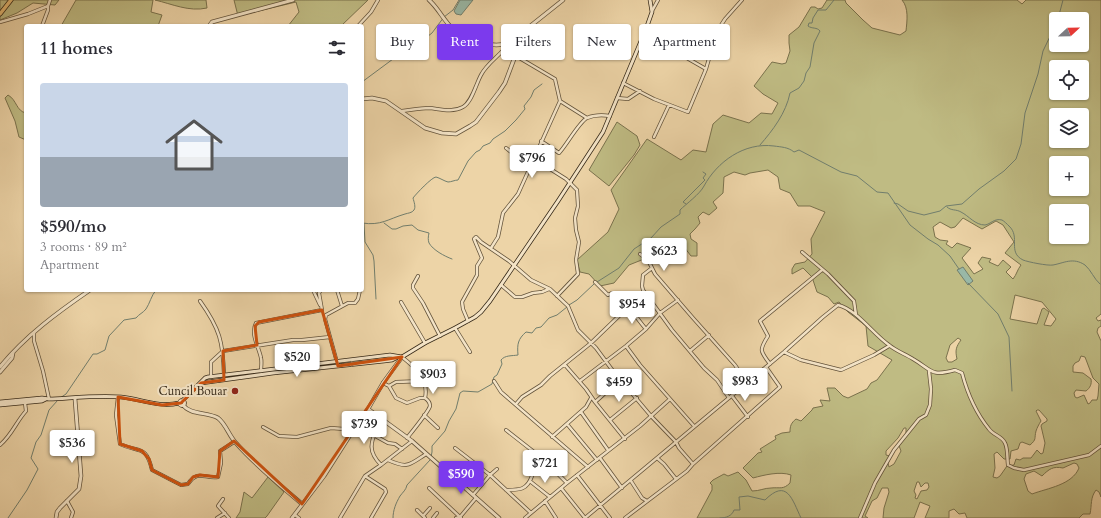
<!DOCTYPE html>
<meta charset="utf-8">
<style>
:root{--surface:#fff;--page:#f7f7f7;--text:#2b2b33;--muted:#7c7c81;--line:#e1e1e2;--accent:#7c3aed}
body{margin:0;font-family:Cardo,serif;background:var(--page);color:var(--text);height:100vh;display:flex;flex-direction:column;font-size:15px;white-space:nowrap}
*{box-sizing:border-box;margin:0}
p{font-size:13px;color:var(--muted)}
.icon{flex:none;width:22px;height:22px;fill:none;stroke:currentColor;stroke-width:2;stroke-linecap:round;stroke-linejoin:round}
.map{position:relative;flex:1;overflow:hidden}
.details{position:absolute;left:24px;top:24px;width:340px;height:268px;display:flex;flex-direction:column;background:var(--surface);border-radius:4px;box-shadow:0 1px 3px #0004}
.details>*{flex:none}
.banner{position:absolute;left:376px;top:24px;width:380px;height:36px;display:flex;gap:8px}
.needle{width:26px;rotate:68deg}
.buttons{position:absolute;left:1049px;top:12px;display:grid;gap:8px}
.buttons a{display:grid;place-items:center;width:40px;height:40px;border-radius:4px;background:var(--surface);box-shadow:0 1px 3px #0004;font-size:20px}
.price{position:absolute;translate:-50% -34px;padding:0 9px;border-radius:4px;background:#fff;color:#222;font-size:13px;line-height:26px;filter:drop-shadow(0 1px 2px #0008)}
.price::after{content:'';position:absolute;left:50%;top:24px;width:12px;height:9px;margin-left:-6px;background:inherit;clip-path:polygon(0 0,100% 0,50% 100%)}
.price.on{background:var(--accent);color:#fff}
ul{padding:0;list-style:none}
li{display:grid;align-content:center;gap:8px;height:212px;padding:0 16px}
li+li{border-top:1px solid var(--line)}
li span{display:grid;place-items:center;height:124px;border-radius:4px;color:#555}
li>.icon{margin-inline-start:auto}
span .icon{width:72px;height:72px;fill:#fffc;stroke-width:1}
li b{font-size:17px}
h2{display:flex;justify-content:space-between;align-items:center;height:48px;padding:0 16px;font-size:17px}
.chip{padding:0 14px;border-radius:4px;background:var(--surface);box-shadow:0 1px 3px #0004;font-size:14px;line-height:36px}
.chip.on{background:var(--accent);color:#fff}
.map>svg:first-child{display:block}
.green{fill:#bfbb83;stroke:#7a724d;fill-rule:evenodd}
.water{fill:#99b8a6;stroke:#717e6d}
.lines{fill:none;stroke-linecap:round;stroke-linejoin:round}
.stream{stroke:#717e6d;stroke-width:1}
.minor-casing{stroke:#63533b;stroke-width:4}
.tertiary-casing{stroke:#63533b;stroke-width:4.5}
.secondary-casing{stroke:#352817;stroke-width:4.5}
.primary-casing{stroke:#352817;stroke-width:5}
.minor{stroke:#f3e3c6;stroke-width:2.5}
.tertiary{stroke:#f3e3c6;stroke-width:3}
.secondary{stroke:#f3e3c6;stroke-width:3}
.primary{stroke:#e6ba74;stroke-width:3.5}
.oneway{fill:#94866e}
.marked{fill:none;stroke:#cd520e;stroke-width:3;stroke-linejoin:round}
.poi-dot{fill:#8f2418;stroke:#f3e3c6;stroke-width:1.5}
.labels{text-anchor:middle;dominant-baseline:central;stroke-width:4;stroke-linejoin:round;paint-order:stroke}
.poi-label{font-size:12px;fill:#352817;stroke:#f3e3c6;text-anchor:end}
</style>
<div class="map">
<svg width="1101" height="518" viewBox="0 0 1101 518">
<rect width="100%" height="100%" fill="#edd4a7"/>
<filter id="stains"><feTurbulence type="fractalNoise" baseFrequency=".005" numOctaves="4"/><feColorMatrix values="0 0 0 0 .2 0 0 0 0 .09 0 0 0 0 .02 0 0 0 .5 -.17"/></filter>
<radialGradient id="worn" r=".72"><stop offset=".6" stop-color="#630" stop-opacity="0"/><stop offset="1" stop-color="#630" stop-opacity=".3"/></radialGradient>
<path class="green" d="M0,0H59L55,5L33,3L17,13L0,20Z
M76,0H153L151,12L162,15L158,26H61Z
M155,0H206L207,8C189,12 172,4 155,0Z
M234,0H368L341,26H288L299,12L296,2L238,16Z
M827,0H845L846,3L863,20L872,28L900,35L906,31C907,21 909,8 902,0H1017L1022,4L1026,0H1101V314L1096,318L1098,321L1101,320V326L1098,328L1097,332L1101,341V497L1099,492L1096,490C1090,498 1092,505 1090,514H1083L1079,518H967L965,513L959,514L954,509L949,511V518H925L930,506L920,502L914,518H883L884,508L889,492L888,488H882L877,498L872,501L865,516L868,518H697L712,490V485L710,483L713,480L724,474L728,476L738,472L746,480L752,491C760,491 764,488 771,488C780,487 783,490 790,483L791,475C780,471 764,475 753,478L743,468L758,453L762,452L760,449L776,439L775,436L782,433L790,432C790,426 791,423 796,419L801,421L812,410L813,408L823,406L820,400L830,401L827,388H835L843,396L848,398L867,389L871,383L877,380L892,360L868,346L866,326L848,312L839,302L834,304L828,297L817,292L812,277L803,268L792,274V269L795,264L805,262L812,254L811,239L825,212L810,206H798L790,193L780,189L778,177L768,170L750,173L745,175L734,172L724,177L723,193L713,202L717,208L709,215L703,212L698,217L700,223L695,229L690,234L691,239L697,243V256H691L681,243L677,240H660L655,244L649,257L629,265L614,283L600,286L589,274L580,272L577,260L608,232L619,209L611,190L647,139L681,160L693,150L706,152L713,124L723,115L749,123L761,113L772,114L778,103L763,94L754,86L772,62L782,64L786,63L790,51L789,43V35L799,27L811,7H815L818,9L822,8ZM1056,19H1082V45H1056ZM1056,67H1082V93H1056ZM1056,115H1082V141H1056ZM1056,163H1082V189H1056ZM1056,211H1082V237H1056ZM963,218L982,229L996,221L1003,225L1014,242L1005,253L1021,265C1017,270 1017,274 1013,279L1006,272L1011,267L1003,260L998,266L989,262L991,259L982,257L978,263L983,269L974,274L962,258L971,248L957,243L952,248L946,244L948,241L940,240L935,237L933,227L940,222L951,228L955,227ZM1015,295L1042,302L1056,319L1051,326L1044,325L1049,312L1044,308L1042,309L1037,324L1010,319ZM958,338L961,340C956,347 955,350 957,359L952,362H948L946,358L950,345ZM1081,356L1085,357L1093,378L1099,384L1098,396L1097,400H1092L1090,403L1088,404L1084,395L1077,398L1075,397L1074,393L1076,390L1086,391C1090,388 1092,384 1091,379L1083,373L1073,372V366L1075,363L1079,361ZM1037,410H1039L1047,419V421L1042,424L1041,426L1045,443L1043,453L1041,454L1037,450L1031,458H1023L1020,460L1016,459L1014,465L1007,466L1000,476L997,478L993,477L995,468L994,454L997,452L1004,459H1010L1011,451L1018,449L1020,443L1022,442L1030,445C1037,439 1034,439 1036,431C1037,428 1039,424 1041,421L1036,411ZM904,428H906V434L898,443L901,451L894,464L889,467L888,463L891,457L890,456L886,455V451L898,438ZM1074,463L1077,464L1079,468C1072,485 1048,488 1032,494L1028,491L1024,479L1026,474L1034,471L1042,476C1049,469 1053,466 1063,468ZM917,482H919L921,487L925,483H928L929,487L927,490L921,491L917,499L915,498L916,495L914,491Z
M8,95C17,100 16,111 26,113V140L19,137L15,121L5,98Z
M617,122L637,136L640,145L634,155L609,186L589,170Z
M268,477L284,492L267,516L265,518H236L240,512L244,492L252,498Z"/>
<path class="water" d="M460,0H473L461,15L456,14L454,11Z
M963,267L973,281L968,285L957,270Z"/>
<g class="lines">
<path class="stream" d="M1058,19L1063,0
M362,82L393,59L409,51L432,33L444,17L453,10L459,0
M760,145C773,130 786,113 790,93L799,88L804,81L806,73L810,67L814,43L820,31C817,27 812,29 808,26L809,23H812L813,18L818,10H826L834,0
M894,203L898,204L908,211L924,215L940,211L946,206L962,204L979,189L1004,171L1016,159L1021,144L1025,113L1038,74L1043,51L1056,24
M686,204L683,202L705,180L703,178L706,174L703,172
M947,207C951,211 956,209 961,212C969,216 975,225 985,225C991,224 994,218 1002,220C1004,221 1007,224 1009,226C1021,237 1007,252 1023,260C1028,262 1048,266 1053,265C1064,263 1073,257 1085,265C1091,270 1094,279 1100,284
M362,223C381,226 388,219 405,214C408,213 412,213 414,210C416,207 414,202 413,198C416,194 432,177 436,177C440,178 444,181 448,182C451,182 455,180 458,180L468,161L476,152L480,150L483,146L490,143L493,139L505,131L516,120L525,109L524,106L531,97L534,90L542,84
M384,223L392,229H396L403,226L412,225L418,230L429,233C428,237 428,240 429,243C433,250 444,256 452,259
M364,224L365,242L373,255L374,261L376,299
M597,282L619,268L634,249L651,238L661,227L680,214V210C686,204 700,194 704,186C717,162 744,142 774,146C781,147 788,147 794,152L799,150L841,172L857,176L877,192L888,193L910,225L928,239L938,245L950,256L959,269
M968,283L998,314L1009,337L1012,391
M569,305L577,300L594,284
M60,398L66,394L93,354H97L105,350L109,336L124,320L136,318C139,314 143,313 146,309C150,303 151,296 156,290
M431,457L432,452V446L445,431L449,421L456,409L460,393L463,391L478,392L492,384L494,377L497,375L502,364L501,360C505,355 512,356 518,355C517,344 518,339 526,332L532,333L536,328L541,327L549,318L557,315L567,307
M8,518L27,490L38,469L31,458L36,442L41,435L49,410L58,400
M393,518C393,510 396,503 400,496C403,492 406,490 407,485L430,460
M720,518C726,518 732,516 734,510H740L739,497L748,496L765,500C787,478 792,499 801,518"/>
<g class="minor-casing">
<path id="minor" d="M652,11L658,0
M0,22L28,14L48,6L50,0
M42,26L48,10V6
M358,26L371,12L378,0
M646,29L678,53L706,69
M516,56L555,79L560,101L587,118
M687,58L693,53L700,54L705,50
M623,83L654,99L688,112L706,69L710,55L705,50L725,19L742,0
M617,98L628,99L640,91
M402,111C411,110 421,108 429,108C440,109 452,113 463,107C472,102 476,84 481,75C487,63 501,55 509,43
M654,137L669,105
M541,141L559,153C566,146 579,122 587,118C594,115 603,115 610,116
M506,148L520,159L547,167L566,179L577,190L578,206L575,218L576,230L579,242L576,260L578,274L557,296
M491,248L498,237L503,213L518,194L560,101
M802,252L828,274L854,301L856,315
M640,254L648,260L655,274L693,318L735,365L743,377L749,381
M652,268L643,275L642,286L643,290L672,330L704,368L717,380L729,398
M418,276L413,285V288L423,303L440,336
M595,282L608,295L612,293C625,298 636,318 646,329
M501,285L515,297H522L533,293L542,292L549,289
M313,290L320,305
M337,290L342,306
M200,301C220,329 223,342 224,375
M401,302L425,343
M468,321L463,309L462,302L477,275V266L482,258L474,239L476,237L481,242L509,261L531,280L550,289L568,306L578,330L596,348L613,371L651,416L676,442L679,448L693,464L687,471L625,518
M455,328L470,352
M34,333V341L43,371L49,399
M626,346L640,365L694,426
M690,351L709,335
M784,352L801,360L841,370L874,355L889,346
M402,357C416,368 429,380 425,398
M770,364C760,351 759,350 768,336L760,321L822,270
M565,365L586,389L595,402L625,439
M338,366L325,319L326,315L348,303H355L358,299L360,290
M261,371C261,367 262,362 261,358C259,347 250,334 256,323L322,310L319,293L321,290
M211,377V362L223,351L293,340H302L330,337
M494,381L501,392L588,467
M580,381L626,346L646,329L660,313L678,300
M383,383L389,386L396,398L407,403L420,398H425C428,400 430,403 430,406C429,411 411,433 407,438
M389,386L396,382L423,381
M732,396L748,417
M118,397L116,415L120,444C139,453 146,444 152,470L181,485L188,484C198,469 204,479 218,477L221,463L220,451L234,442
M595,402C604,395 611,386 621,380
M516,404L522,397L541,385L550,376L591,343L620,315L628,314L647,296
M581,412L608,450
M424,415L438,428
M380,418C374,438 364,448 381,465
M610,420L637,398
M567,424L597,460
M263,427L279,436L297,437L331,428L344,429L355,433L368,432L388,443L395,444L402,449
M506,430L543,459L567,483
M552,437L586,407L591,398
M0,445C12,435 16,422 26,411L25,403
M455,448L490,475L531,513
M600,458L622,488
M657,458L664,464L676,479
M388,460C408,469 409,465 426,454
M693,464L780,387L766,367
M577,475L610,518
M365,476L385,489L386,492L371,518
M631,481L642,498L647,501
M531,482L550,497
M429,488L461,518
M561,488L585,518
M506,490C520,490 527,490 532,476C534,470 539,464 543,459
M473,495L490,475L497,469
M223,499L218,506L229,518
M67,501L73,512L71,518
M545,501L556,518
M417,510L425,518
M295,515L299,518
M423,516L430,508
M217,518L225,513
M340,518L365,476L381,465L412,441
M433,518L437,513
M456,518L460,517L476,498
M525,518L567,483L640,426L670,399
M585,518L784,352L823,317L838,305C856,309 874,335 889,345C896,351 905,354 913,359C932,370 930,377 955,370L962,373C967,392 976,413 989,429C993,435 1002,436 1005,443C1008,449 1007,458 1008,465L1014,468L1024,470L1089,455L1101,446
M860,518L875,483L894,450L919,419L926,415L930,405L931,389L929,371"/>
</g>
<g class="tertiary-casing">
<path id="tertiary" d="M429,0C438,8 443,19 451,27C465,40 491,49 509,43L563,0
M209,26L212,22L293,0
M362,99L372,98L386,101L425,128L442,133L456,134L470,126L476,122L499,92L505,83L525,30
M0,367C25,336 58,312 90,290
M0,372L12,358L13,353
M183,405C190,415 208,412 218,418C226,424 229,436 236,443C256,466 280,485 302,504
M368,409L412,441L499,518
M56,518L57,512L60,508L79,489L81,476L75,399
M292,518L324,476L352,432L368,409L383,383L402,357"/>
</g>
<g class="secondary-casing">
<path id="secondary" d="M201,383L273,373L384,361L392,360L398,357
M183,400L205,378L208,377L390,355L402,357L425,343L455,328L475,317L481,312L490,301L558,201L603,132L646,29L652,12L650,0
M179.5 403a2.5 2.5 0 1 1 5 0a2.5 2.5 0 1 1-5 0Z
M0,402L42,398L49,399C72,398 99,395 121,397C141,399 159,408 179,403
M0,405L42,401L46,399"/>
</g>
<g class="primary-casing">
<path id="primary" d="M0,14L11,0"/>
</g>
<use href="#minor" class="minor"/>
<use href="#tertiary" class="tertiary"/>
<use href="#secondary" class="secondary"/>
<use href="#primary" class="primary"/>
</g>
<defs><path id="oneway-solid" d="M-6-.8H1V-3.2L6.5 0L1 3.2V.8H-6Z"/></defs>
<use class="oneway" href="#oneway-solid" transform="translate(350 364) rotate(-6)"/>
<path class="marked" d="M322,310L338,366L402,357L302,504L234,441L220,451L218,477L200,475L193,477L188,484L181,485L152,470L149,459L142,451L120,444L118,397L162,405L181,403L201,383L224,380L223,351L257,345L255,326L259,322Z"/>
<circle class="poi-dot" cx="235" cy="391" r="4"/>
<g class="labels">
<g class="poi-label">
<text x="227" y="391">Cuncil Bouar</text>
</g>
</g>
<rect width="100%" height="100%" filter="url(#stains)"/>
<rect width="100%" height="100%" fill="url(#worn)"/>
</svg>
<div class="buttons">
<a><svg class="needle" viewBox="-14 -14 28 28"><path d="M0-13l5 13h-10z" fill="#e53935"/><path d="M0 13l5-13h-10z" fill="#7c7c81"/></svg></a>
<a><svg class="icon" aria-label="locate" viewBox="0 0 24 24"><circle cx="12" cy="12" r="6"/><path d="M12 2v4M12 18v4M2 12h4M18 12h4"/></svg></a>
<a><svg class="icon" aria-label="layers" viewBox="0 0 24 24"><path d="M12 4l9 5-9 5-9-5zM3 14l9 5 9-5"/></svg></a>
<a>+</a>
<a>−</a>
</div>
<b class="price" style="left:532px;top:179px">$796</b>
<b class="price" style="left:664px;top:272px">$623</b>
<b class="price" style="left:632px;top:325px">$954</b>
<b class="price" style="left:297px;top:378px">$520</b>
<b class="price" style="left:433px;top:395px">$903</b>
<b class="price" style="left:745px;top:402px">$983</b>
<b class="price" style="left:619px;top:403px">$459</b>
<b class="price" style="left:364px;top:445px">$739</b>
<b class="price" style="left:72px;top:464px">$536</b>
<b class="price" style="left:545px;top:484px">$721</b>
<b class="price on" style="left:461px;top:495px">$590</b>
<div class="banner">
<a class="chip">Buy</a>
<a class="chip on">Rent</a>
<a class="chip">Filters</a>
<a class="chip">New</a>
<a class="chip">Apartment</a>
</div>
<section class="details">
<h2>11 homes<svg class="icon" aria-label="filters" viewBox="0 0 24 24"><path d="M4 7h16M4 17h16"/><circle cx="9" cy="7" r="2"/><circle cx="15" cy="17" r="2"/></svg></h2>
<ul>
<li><span style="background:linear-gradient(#c9d6e8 60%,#9aa5b1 0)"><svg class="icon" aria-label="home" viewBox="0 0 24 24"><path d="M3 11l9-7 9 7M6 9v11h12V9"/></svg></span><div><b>$590/mo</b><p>3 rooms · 89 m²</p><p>Apartment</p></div></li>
</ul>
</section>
</div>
